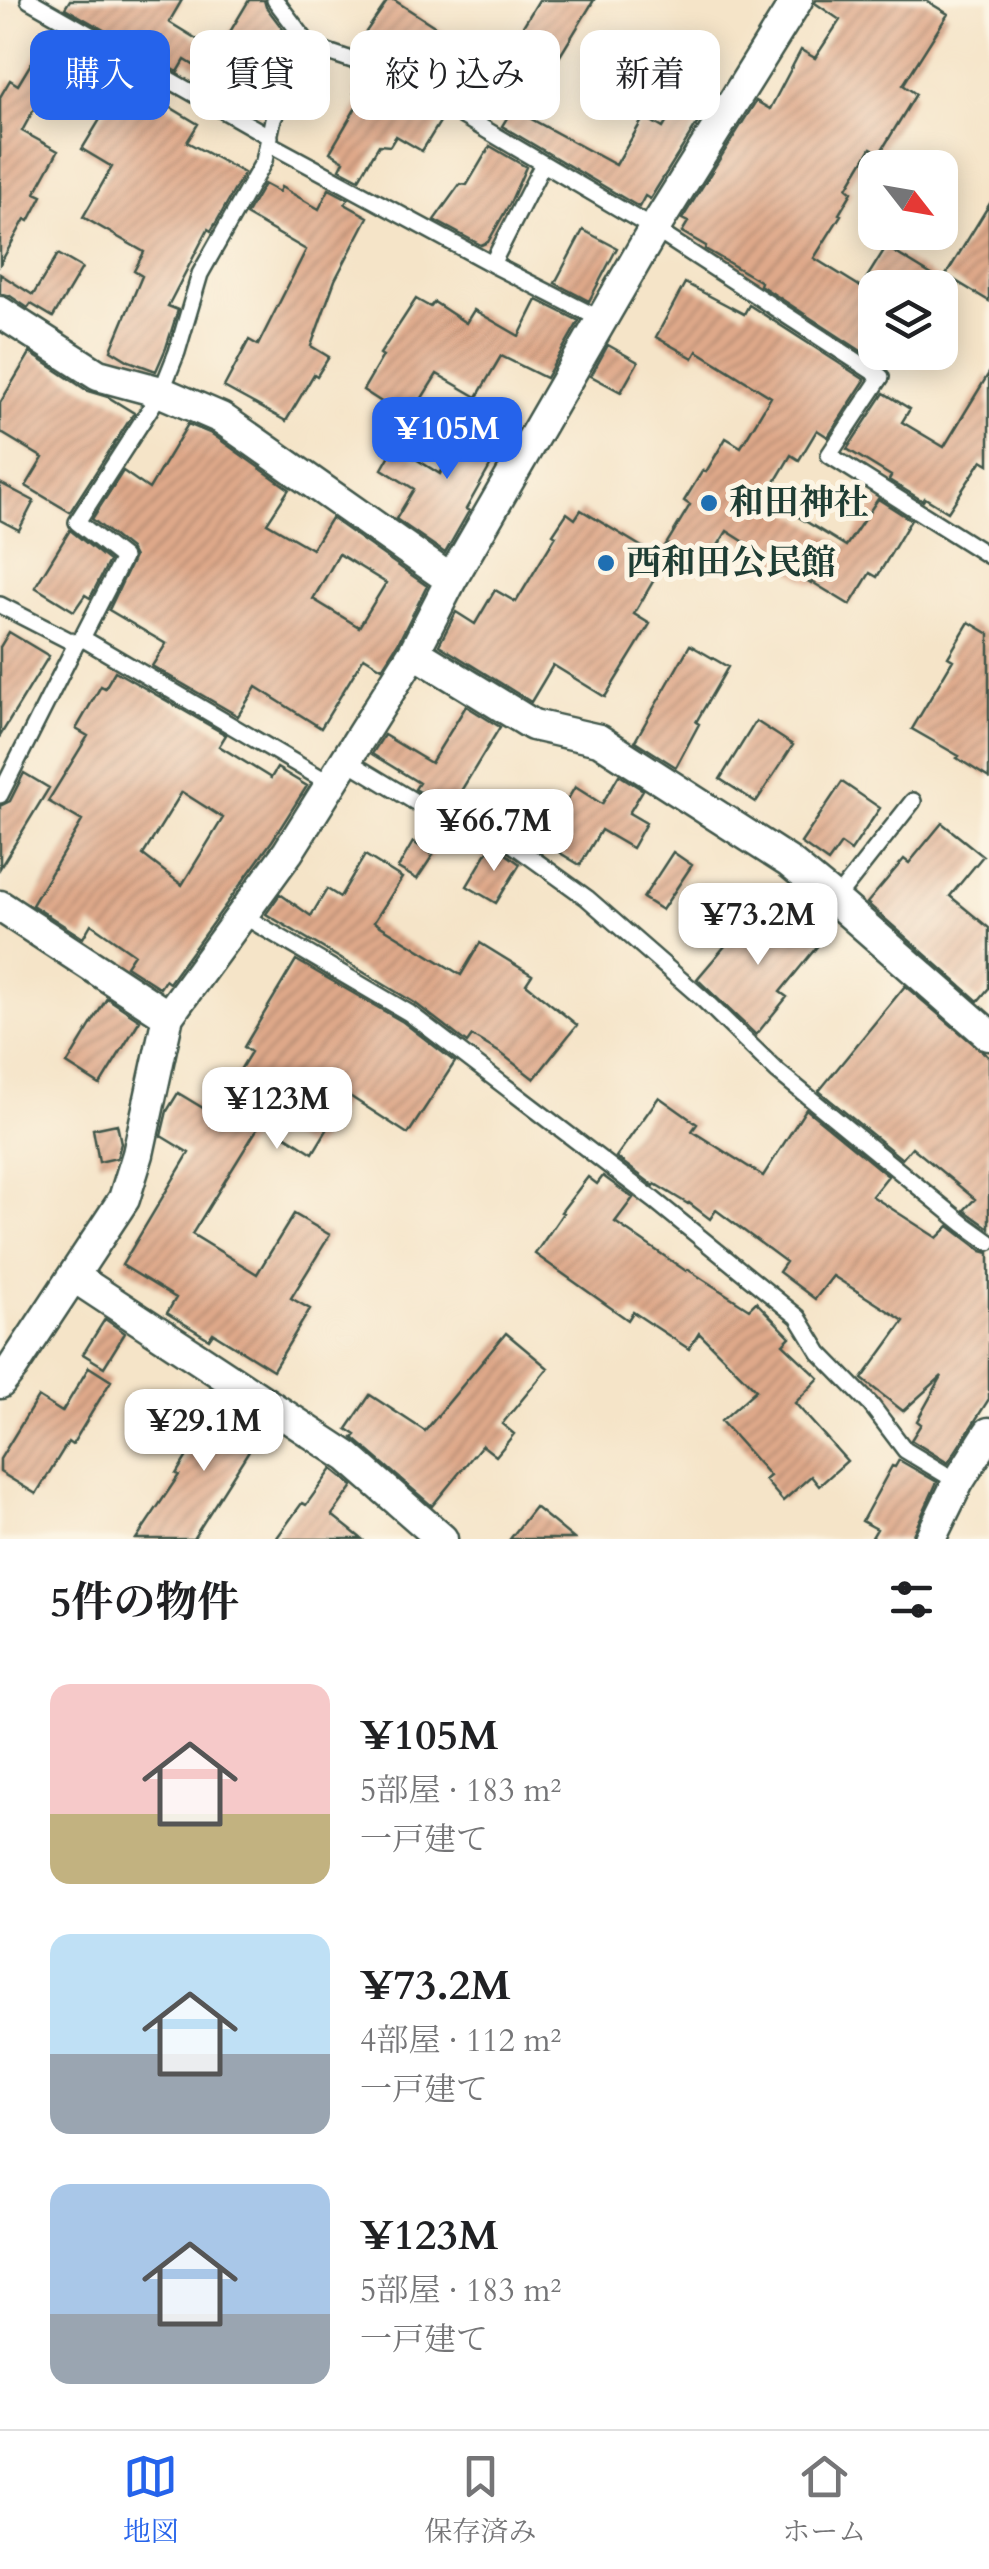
<!DOCTYPE html>
<html lang="ja">
<meta charset="utf-8">
<style>
:root{--surface:#fff;--page:#f2f2f2;--text:#202124;--muted:#757577;--line:#e0e0e0;--accent:#2563eb}
body{margin:0;font-family:Cardo,"Noto Serif JP",serif;background:var(--page);color:var(--text);height:100vh;display:flex;flex-direction:column;font-size:38px;white-space:nowrap}
*{box-sizing:border-box;margin:0}
p{font-size:32px;color:var(--muted)}
.icon{flex:none;width:55px;height:55px;fill:none;stroke:currentColor;stroke-width:2;stroke-linecap:round;stroke-linejoin:round}
.map{position:relative;height:1539px;overflow:hidden}
.sheet{display:flex;flex-direction:column;background:var(--surface);flex:1}
.sheet>*{flex:none}
.top-card{position:absolute;left:30px;top:30px;width:930px;height:90px;display:flex;gap:20px}
.needle{width:65px;rotate:121deg}
.buttons{position:absolute;left:858px;top:150px;display:grid;gap:20px}
.buttons a{display:grid;place-items:center;width:100px;height:100px;border-radius:20px;background:var(--surface);box-shadow:0 5px 25px #0003;font-size:50px}
.price{position:absolute;translate:-50% -85px;padding:0 22px;border-radius:20px;background:#fff;color:#222;font-size:32px;line-height:65px;filter:drop-shadow(0 2px 5px #0008)}
.price::after{content:'';position:absolute;left:50%;top:60px;width:30px;height:22px;margin-left:-15px;background:inherit;clip-path:polygon(0 0,100% 0,50% 100%)}
.price.selected{background:var(--accent);color:#fff}
ul{padding:0;list-style:none}
li{display:flex;align-items:center;gap:30px;height:250px;padding:0 50px}
li span{display:grid;place-items:center;flex:none;width:280px;height:200px;border-radius:20px;color:#555}
li>.icon{margin-inline-start:auto}
span .icon{width:120px;height:120px;fill:#fffc;stroke-width:1}
li b{font-size:42px}
h2{display:flex;justify-content:space-between;align-items:center;height:120px;padding:0 50px;font-size:42px}
.tag{padding:0 35px;border-radius:20px;background:var(--surface);box-shadow:0 5px 25px #0003;font-size:35px;line-height:90px}
.tag.selected{background:var(--accent);color:#fff}
.tabs{display:flex;justify-content:space-around;align-items:center;height:140px;border-top:2px solid var(--line);background:var(--surface);font-size:28px;color:var(--muted)}
.tabs a{display:grid;justify-items:center;gap:5px}
.tabs .selected{color:var(--accent)}
.map>svg:first-child{display:block}
.building{fill:url(#building-hatch);fill-rule:evenodd}
.lines{fill:none;stroke-linecap:round;stroke-linejoin:round}
.lane-casing{stroke:#3f564a;stroke-width:20}
.street-casing{stroke:#3f564a;stroke-width:35}
.lane{stroke:#fff;stroke-width:15}
.street{stroke:#fff;stroke-width:30}
.poi-dot{fill:#1f6fb2;stroke:#fcf5e5;stroke-width:4}
.labels{text-anchor:middle;dominant-baseline:central;stroke-width:10;stroke-linejoin:round;paint-order:stroke}
.poi-label{font-size:35px;font-weight:bold;fill:#1f3d34;stroke:#fcf5e5;text-anchor:start}
</style>
<div class="map">
<svg width="989" height="1539" viewBox="0 0 989 1539">
<defs>
<pattern id="building-hatch" width="6" height="6" patternUnits="userSpaceOnUse" patternTransform="scale(2.5)"><rect width="6" height="6" fill="#dfa98a"/><path d="M-1 1l2-2M0 6l6-6M5 7l2-2" fill="none" stroke="#b48b72"/></pattern>
</defs>
<rect width="100%" height="100%" fill="#fcf5e5"/>
<filter id="ink" filterUnits="userSpaceOnUse"><feTurbulence type="fractalNoise" baseFrequency=".01" numOctaves="2"/><feDisplacementMap in="SourceGraphic" scale="20" xChannelSelector="R" yChannelSelector="G"/><feConvolveMatrix kernelMatrix="1 2 1 2 8 2 1 2 1" color-interpolation-filters="sRGB"/></filter>
<filter id="wash" filterUnits="userSpaceOnUse"><feTurbulence type="fractalNoise" baseFrequency=".0048" numOctaves="4" result="noise"/><feDisplacementMap in="SourceGraphic" scale="40" xChannelSelector="R" yChannelSelector="G"/><feGaussianBlur stdDeviation="2.25" result="paint"/><feColorMatrix in="noise" values="0 0 0 0 0 0 0 0 0 0 0 0 0 0 0 0 0 1.4 0 .05"/><feComposite in="paint" operator="in"/></filter>
<g filter="url(#wash)">
<rect width="100%" height="100%" fill="#f5e4c8"/>
<g id="blocks">
<path class="building" d="M70,0H182L169,22L218,52L249,0H264L266,7L285,32L277,46L293,55L258,115L223,94L228,86L185,60L178,72L65,8Z
M388,0H394L498,67L539,0H594L524,115L616,165L644,117L663,128L688,86L712,100L650,199L645,196L639,207L502,126L507,118L468,94L463,103L394,62L374,56L377,51L361,39Z
M816,0H925L948,14L903,85L916,94L880,153L871,148L847,188L852,192L839,214L841,215L814,258L861,287L886,247L953,288H862L875,296V360L760,285L761,282L714,254L705,249L706,246L682,232L688,222L682,219L756,101L770,109L801,50L815,58L840,20L815,3Z
M53,27L79,41L53,84L49,82L22,131L58,151L35,193L42,196L29,221L25,219L0,264V97L10,80L18,85Z
M130,70L166,91L160,101L198,124L187,142L244,173L217,221L211,231L208,229L168,306L178,310L166,348L156,371L129,361L111,350L142,276L134,271L144,252L83,217L112,167L82,149Z
M363,76L383,82L443,117L422,151L396,136L390,146L379,145L359,179L340,169L344,161L330,152L362,97L354,93Z
M490,146L526,167L510,203L488,242L481,245L434,220L460,184L467,185Z
M264,184L279,192L281,187L319,209L329,189L348,199L345,204L368,217L335,280L311,346L329,357L317,376L314,374L286,421L224,387L249,340L258,345L306,250L246,215Z
M989,205V301L946,275Z
M583,230L617,248L589,301L555,283Z
M58,254L82,268L53,317L31,304L28,308L10,296L0,293V274L33,295Z
M685,283L744,314L749,305L865,380L828,437L817,430L799,460L791,455L766,497L846,546L878,499L911,520L877,577L870,573L850,605L812,582L811,584L727,531L701,573L686,564L682,570L659,556L690,505L684,501L703,470L706,472L726,438L741,447L771,397L697,351L693,358L656,337Z
M416,299L430,307L434,302L466,323L474,310L519,336L537,300L579,321L546,378L501,356L477,397L437,374L402,430L377,414L383,403L363,390L383,356L380,354Z
M608,345L638,362L621,392L591,376Z
M30,353L88,391L108,397L134,413L70,512L26,486L43,458L0,432V403Z
M989,373V464L982,460L948,512L925,498L923,501L889,480L891,476L847,449L884,393L910,409L902,422L944,447Z
M475,411L510,431L466,509L469,511L445,553L396,519L414,489L382,469L395,446L440,474Z
M188,424L212,434L289,489L267,523L312,549L331,518L427,586L398,643L382,668L364,657L321,728L256,687L238,716L152,666L166,644L109,610L134,557L130,549L92,519L123,471L149,489ZM339,554L386,583L359,627L313,599Z
M0,483L34,501L19,530L0,520Z
M581,510L665,561L634,614L650,624L605,697L553,665L531,702L439,645L456,612L475,624L495,590L516,602L556,536L553,534L567,513L575,519Z
M70,530L109,561L90,598L85,595L74,611L35,587Z
M969,622L989,634V778L957,758L959,756L912,729L953,660L948,657Z
M9,632L49,656L0,736V647Z
M690,645L728,667L696,722L699,724L676,767L635,741Z
M115,671L226,735L219,746L271,778L277,768L307,786L272,841L169,983L165,980L160,988L126,966L134,954L91,924L83,938L32,905L82,821L48,801L88,736L76,729L101,686L105,688ZM182,792L223,818L182,885L143,855Z
M466,706L500,727L450,809L415,789L419,783L372,754L384,735L431,763Z
M756,721L793,745L756,802L720,779Z
M24,773L49,788L0,868V806L10,801Z
M619,775L643,790L629,813L646,823L632,848L601,830L580,865L542,842L575,787L602,804Z
M842,782L880,808L851,851L841,844L828,862L801,843Z
M942,823L983,856L950,896L989,928V988L978,1001L867,903L904,859L909,863Z
M413,842L433,855L417,879L398,868Z
M492,844L520,864L496,903L467,886Z
M673,852L692,865L662,910L643,898Z
M365,855L402,878L374,922L461,975L480,943L532,975L526,984L577,1025L534,1079L502,1054L472,1036L467,1043L415,1003L266,914L280,894L311,916L327,889L340,897Z
M760,905L792,930L797,924L820,943L780,992L787,997L756,1035L697,979Z
M296,960L403,1022L455,1062L408,1134L348,1095L313,1153L262,1121L192,1234L257,1274L294,1214L330,1235L291,1298L310,1309L273,1370L213,1333L209,1339L167,1313L176,1298L122,1265L189,1153L161,1136L167,1111L178,1093L213,1114L251,1052L244,1047Z
M905,986L989,1057V1228L964,1210L975,1199L912,1147L902,1159L819,1091Z
M107,998L140,1020L100,1085L67,1064Z
M659,1097L697,1124L692,1131L763,1176L806,1109L888,1176L872,1196L937,1238L949,1226L982,1251L989,1253V1399L948,1463L911,1440L921,1424L917,1421L942,1376L903,1411L862,1379L904,1321L833,1276L815,1299L779,1272L786,1262L716,1210L710,1219L689,1203L688,1204L655,1184L654,1186L616,1157Z
M117,1124L121,1143L117,1158L99,1162L93,1129Z
M603,1176L633,1198L615,1222L686,1271L687,1269L749,1309L756,1302L790,1337L783,1344L819,1378L795,1403L847,1461L819,1486L811,1476L783,1501L765,1480L770,1476L721,1421L756,1390L699,1333L689,1349L633,1312L628,1320L535,1254L563,1213L561,1212L588,1177L597,1184Z
M105,1319L125,1333L104,1367L83,1354Z
M506,1333L548,1368L502,1424L514,1434L496,1456L482,1445L432,1506L353,1438L356,1435L347,1429L370,1395L425,1431Z
M89,1367L111,1381L72,1445L68,1442L36,1494L0,1472V1459L38,1397L62,1412Z
M223,1397L265,1425L193,1539H136L179,1475L176,1474Z
M899,1460L937,1482L911,1539H871L877,1529L862,1521L892,1466L895,1467Z
M332,1469L353,1486L332,1515L362,1539H276L302,1503L306,1505Z
M535,1507L574,1539H510Z"/>
</g>
</g>
<g filter="url(#ink)">
<use href="#blocks" fill-opacity="0" stroke="#3f564a" stroke-width="2.5"/>
<g class="lines">
<g class="lane-casing">
<path id="lane" d="M29,0L270,137
M310,46L388,72L654,229L881,377L829,455L989,556
M268,143L492,264L602,320
M492,264L543,164
M0,605L76,644L0,795
M82,638L123,558L77,522L161,392L177,352L200,274L264,161L273,119L310,46L275,0
M77,643L82,638L331,784
M346,760L445,820L486,825L587,898L704,1000L778,1072L964,1224L989,1242
M835,900L913,801
M242,915L409,1013L654,1200L798,1317L820,1353L871,1405L905,1450L958,1482"/>
</g>
<g class="street-casing">
<path id="street" d="M0,312L98,375L161,392L221,418L451,580
M414,652L533,725L599,740L789,862L835,900L989,1035
M0,906L168,1016
M73,1276L348,1457L442,1539
M0,1383L13,1367L124,1199L138,1154L168,1016L288,852L414,652L451,580L654,229L797,0
M930,1539L958,1482L989,1433"/>
</g>
<use href="#lane" class="lane"/>
<use href="#street" class="street"/>
</g>
</g>
<g class="poi-dot">
<circle cx="709" cy="503" r="10"/>
<circle cx="606" cy="563" r="10"/>
</g>
<g class="labels">
<g class="poi-label">
<text x="729" y="503">和田神社</text>
<text x="626" y="563">西和田公民館</text>
</g>
</g>
</svg>
<div class="buttons">
<a><svg class="needle" viewBox="-14 -14 28 28"><path d="M0-13l5 13h-10z" fill="#e53935"/><path d="M0 13l5-13h-10z" fill="#757577"/></svg></a>
<a><svg class="icon" aria-label="layers" viewBox="0 0 24 24"><path d="M12 4l9 5-9 5-9-5zM3 14l9 5 9-5"/></svg></a>
</div>
<b class="price selected" style="left:447px;top:482px">¥105M</b>
<b class="price" style="left:494px;top:874px">¥66.7M</b>
<b class="price" style="left:758px;top:968px">¥73.2M</b>
<b class="price" style="left:277px;top:1152px">¥123M</b>
<b class="price" style="left:204px;top:1474px">¥29.1M</b>
<div class="top-card">
<a class="tag selected">購入</a>
<a class="tag">賃貸</a>
<a class="tag">絞り込み</a>
<a class="tag">新着</a>
</div>
</div>
<section class="sheet">
<h2>5件の物件<svg class="icon" aria-label="filters" viewBox="0 0 24 24"><path d="M4 7h16M4 17h16"/><circle cx="9" cy="7" r="2"/><circle cx="15" cy="17" r="2"/></svg></h2>
<ul>
<li><span style="background:linear-gradient(#f6c9c9 65%,#c2b280 0)"><svg class="icon" aria-label="home" viewBox="0 0 24 24"><path d="M3 11l9-7 9 7M6 9v11h12V9"/></svg></span><div><b>¥105M</b><p>5部屋 · 183 m²</p><p>一戸建て</p></div></li>
<li><span style="background:linear-gradient(#bfe0f5 60%,#9aa5b1 0)"><svg class="icon" aria-label="home" viewBox="0 0 24 24"><path d="M3 11l9-7 9 7M6 9v11h12V9"/></svg></span><div><b>¥73.2M</b><p>4部屋 · 112 m²</p><p>一戸建て</p></div></li>
<li><span style="background:linear-gradient(#a9c7e8 65%,#9aa5b1 0)"><svg class="icon" aria-label="home" viewBox="0 0 24 24"><path d="M3 11l9-7 9 7M6 9v11h12V9"/></svg></span><div><b>¥123M</b><p>5部屋 · 183 m²</p><p>一戸建て</p></div></li>
</ul>
</section>
<nav class="tabs">
<a class="selected"><svg class="icon" aria-label="map" viewBox="0 0 24 24"><path d="M3 6l6-2 6 2 6-2v14l-6 2-6-2-6 2zM9 4v14M15 6v14"/></svg>地図</a>
<a><svg class="icon" aria-label="saved" viewBox="0 0 24 24"><path d="M7 4h10v16l-5-4-5 4z"/></svg>保存済み</a>
<a><svg class="icon" aria-label="home" viewBox="0 0 24 24"><path d="M3 11l9-7 9 7M6 9v11h12V9"/></svg>ホーム</a>
</nav>
